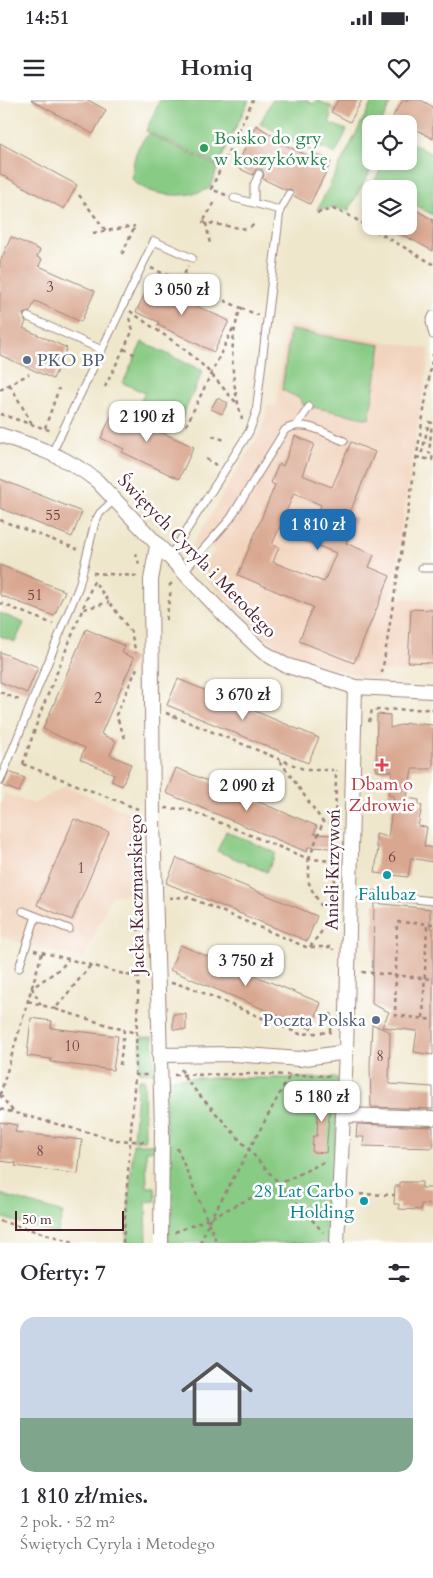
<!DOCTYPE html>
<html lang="pl">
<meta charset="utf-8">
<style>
:root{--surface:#fff;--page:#f7f7f7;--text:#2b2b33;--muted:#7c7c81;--accent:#1f6fb2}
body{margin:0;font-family:Cardo,serif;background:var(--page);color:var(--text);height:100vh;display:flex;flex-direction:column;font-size:19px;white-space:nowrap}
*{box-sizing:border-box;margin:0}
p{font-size:16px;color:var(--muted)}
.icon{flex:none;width:28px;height:28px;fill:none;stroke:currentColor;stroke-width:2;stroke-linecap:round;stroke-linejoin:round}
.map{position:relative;height:1143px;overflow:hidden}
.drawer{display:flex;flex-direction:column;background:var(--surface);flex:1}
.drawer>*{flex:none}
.controls{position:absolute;left:362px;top:15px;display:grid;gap:10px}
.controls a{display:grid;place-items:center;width:55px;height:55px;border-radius:10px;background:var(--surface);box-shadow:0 2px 8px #0003;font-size:25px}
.scale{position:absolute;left:15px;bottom:12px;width:109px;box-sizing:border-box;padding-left:5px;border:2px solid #4a1f2b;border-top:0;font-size:14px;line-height:18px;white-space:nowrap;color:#4a1f2b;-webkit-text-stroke:4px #fff;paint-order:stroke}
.price{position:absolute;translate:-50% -42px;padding:0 11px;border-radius:10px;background:#fff;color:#222;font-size:16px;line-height:32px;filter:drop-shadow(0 1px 2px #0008)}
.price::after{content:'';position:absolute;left:50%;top:30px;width:15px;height:11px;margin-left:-8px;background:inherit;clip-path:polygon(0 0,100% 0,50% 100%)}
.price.current{background:var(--accent);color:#fff}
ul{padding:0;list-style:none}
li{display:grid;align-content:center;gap:10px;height:265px;padding:0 20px}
li span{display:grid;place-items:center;height:155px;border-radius:15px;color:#555}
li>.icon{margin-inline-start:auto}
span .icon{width:90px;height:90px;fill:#fffc;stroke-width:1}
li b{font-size:21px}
h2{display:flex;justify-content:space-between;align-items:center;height:60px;padding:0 20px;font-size:21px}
.status{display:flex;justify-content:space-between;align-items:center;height:35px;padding:0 25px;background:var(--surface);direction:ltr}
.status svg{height:14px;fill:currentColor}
header{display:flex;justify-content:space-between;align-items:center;height:65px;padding:0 20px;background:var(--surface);font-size:22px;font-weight:800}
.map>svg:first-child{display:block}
.built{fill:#f2d4be}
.green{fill:#88cb84;stroke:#697558}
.building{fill:#d9a790;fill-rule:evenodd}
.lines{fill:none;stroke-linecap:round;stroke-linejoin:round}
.service-casing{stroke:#9c837c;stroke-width:9}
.minor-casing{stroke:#9c837c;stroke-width:16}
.path{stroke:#9c837c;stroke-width:2.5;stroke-dasharray:4 4;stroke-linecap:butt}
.service{stroke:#fff;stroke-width:7}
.minor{stroke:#fff;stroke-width:14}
.leisure-dot{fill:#2e9e5b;stroke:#fff;stroke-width:2}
.service-dot{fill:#5c6f8a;stroke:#fff;stroke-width:2}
.health-dot{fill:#e0444e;stroke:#fff;stroke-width:2}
.culture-dot{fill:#0f9aa8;stroke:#fff;stroke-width:2}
.labels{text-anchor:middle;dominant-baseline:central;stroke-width:5;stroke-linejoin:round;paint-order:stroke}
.number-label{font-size:15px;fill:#6e4144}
.leisure-label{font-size:18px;fill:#27864d;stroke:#fff;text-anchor:start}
.service-label{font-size:18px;fill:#4e5e75;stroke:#fff;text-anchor:start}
.street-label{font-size:18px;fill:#4a1f2b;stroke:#fff}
.health-label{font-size:18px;fill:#be3a42;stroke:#fff}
.culture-label{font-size:18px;fill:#0d838f;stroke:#fff}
</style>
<div class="status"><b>14:51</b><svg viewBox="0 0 49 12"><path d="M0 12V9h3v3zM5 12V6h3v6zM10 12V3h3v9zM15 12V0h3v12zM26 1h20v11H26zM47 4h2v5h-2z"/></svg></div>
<header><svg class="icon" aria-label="menu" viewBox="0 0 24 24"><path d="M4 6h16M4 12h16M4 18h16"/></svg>Homiq<svg class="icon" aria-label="heart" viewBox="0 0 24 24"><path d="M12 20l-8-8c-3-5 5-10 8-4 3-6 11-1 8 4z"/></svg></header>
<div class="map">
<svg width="433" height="1143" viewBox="0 0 433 1143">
<rect width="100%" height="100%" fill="#fff"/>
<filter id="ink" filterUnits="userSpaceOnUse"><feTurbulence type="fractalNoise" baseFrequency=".02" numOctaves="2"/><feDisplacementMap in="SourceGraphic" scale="10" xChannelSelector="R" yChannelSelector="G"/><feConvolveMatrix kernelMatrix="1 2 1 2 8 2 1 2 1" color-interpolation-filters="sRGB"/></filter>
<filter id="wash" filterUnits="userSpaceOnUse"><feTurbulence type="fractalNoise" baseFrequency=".0096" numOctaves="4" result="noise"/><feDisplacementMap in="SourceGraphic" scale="20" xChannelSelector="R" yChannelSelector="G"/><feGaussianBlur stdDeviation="1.12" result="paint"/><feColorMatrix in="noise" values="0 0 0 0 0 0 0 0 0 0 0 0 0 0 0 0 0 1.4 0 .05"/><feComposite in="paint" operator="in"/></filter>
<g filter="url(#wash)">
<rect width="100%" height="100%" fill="#efe7cc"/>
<path class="built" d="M287,225L430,249L391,497L433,501V571H379L378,578L361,576L317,565L287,552L261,536L206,479L201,472L215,450L208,445L190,449L263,328L268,306L276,305Z
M65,686L133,714L129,794L112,796L84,858L31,846L0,836V708L4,693L34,704Z"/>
<path class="green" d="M160,0H249L218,65L146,31Z
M272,0H307L313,4L317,0L332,7L329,12L332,15L329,23L347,30L335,54L318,46L314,52L277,35V32L260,24Z
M373,0H392L382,21L383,24H371V61H376L348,111L333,107L317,110Z
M149,34L218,67L210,88C189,99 148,98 132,79C133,61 135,46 149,34Z
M409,41L433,55V115L409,102V89H385L374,82L385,61H409Z
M290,230L381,245L369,319L303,305L301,299L282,290Z
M142,242L203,271L181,319L141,300L145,293L123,283Z
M0,513L24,523L15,542L0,536Z
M226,731L276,753L267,772L217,751Z
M141,937H153L154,973L139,972Z
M165,978H338L332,1143H168Z
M140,979H144L145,1040H133L138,980Z
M133,1044H154L155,1050L146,1051L147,1087H155L156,1101L146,1102L147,1143H126Z
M0,1094L63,1113L57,1134L0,1117Z"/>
<g id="blocks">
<path class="building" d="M31,0H88L106,10L93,34Z
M338,0H362L350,22L331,12Z
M403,0H421L433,7V39L393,16Z
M256,25L273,36L271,38L310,57L312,53L331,62L310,104L294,96L291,89L286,90L263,79L264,74L262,69H256L253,75L236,67Z
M0,43L77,85L64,109L0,74Z
M409,106L433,120V151L387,126H409Z
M11,137L40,150L37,157L42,159L39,166L95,191L81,222L35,201L30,212L23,214L26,222L23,228L67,248L53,279L0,255V162Z
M152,178L176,189L173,195L229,221L214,252L158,225L159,222L136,212Z
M217,298L228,303L222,314L211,309Z
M117,304L141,315L138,322L194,347L179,379L122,352L124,349L101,338Z
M295,336L314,344L302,375L332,387L351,342L375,352L349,415L356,418L346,443L374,455L369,467L390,476L354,563L299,541L313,507L238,475L275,385L271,383L274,375L279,364L283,366ZM294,393L321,405L306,441L336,453L324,482L273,462L279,447L272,445Z
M0,379L82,412L72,437L0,408Z
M0,465L65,491L54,516L0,495Z
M411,509L433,510V563L408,562Z
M86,529L125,546L122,553L134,558L101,634L116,641L110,655L131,664L122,686L111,681L114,674L80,659L85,648L43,629Z
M0,552L38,567L27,593L0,582Z
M178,579L319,638L308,663L167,605Z
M377,614L390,615V628L408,623L433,625V666L431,669H412L407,698L419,700V705L422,706L418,726L427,727L424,746L433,748V762L411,758L408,777L375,773L378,747H376V734L388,737L394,696L388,695L392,671H376Z
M176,668L317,726L314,734L333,735L332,748L308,747L307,752L166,693Z
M9,672L25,678L19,692L3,686Z
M74,719L109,732L72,820L37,805Z
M177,758L317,816L307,841L166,783Z
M374,803L430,809V828H433V955L414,952L417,931L382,927L389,912L372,904Z
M180,845L321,903L311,929L170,870Z
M173,914H186V930L173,929Z
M31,918L52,921L51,928L118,936L113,970L51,962V959L27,956Z
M372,924L390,932L389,984L433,987V1009L371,1007L370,965Z
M319,992H331L326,1053L312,1052L313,1036H317Z
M0,1022L17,1025L15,1032L82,1040L78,1074L15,1066L16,1063L0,1061Z
M357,1024L433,1027V1048L363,1046L364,1037H356Z
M400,1082H422V1088H433V1105L421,1104V1110L399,1109V1104H394L395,1086H400Z"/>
</g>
</g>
<g filter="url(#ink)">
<use href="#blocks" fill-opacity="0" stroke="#9c837c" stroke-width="1"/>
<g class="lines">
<g class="service-casing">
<path id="service" d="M254,103V85L259,74
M280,110L289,94
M433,215L430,221L433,235
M28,217L102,250
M297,325L309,307
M52,353L154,141L192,158
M169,458L249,332L256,313L280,110L234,98
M422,468H433
M183,472L230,419L285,330C303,318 326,334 344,341
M0,681L79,486L95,422L100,413L115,399
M351,792L433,801
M23,811L69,829
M19,868L36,816"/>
</g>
<g class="minor-casing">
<path id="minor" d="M0,335C35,346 69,358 97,381L232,523L263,552L285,565L355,587L433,591
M157,446L151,480L153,720L162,1027L161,1143
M159,955L234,954L299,959L346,952
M343,1015L433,1018
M337,1143L346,952L355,587"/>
</g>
<path class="path" d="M79,95L106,131
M226,95L211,89L253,0
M317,113L333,109L350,116L433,164
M204,120L216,100
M202,122L246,129
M206,123L210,144
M250,127L254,125
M93,133L135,126
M122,154L135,126
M151,168L241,208C227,243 232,284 242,319
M181,181L188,166
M241,208L258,215
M130,211C158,232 188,248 211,274C220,283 227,294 237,303
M124,249L136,255
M10,285L32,324
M105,287L133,230L129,218
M0,290L29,274
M0,314L52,331
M186,326L234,226
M45,328L59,288
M212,336L225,340
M416,357L432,360L433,354L429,353L432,323L429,322L422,352L417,350
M206,359L216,365
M0,420L77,449
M136,453L139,464
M93,473L138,476
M169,486L174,481
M0,503L53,524
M84,509L109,502
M166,520L171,489
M382,573L433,254
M0,592L22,601
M166,613L306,670H333
M369,622L372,610L433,609
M125,638L116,615L137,568
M280,661L323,722H335
M23,664L40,614L94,481L131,532L136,553
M23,664L138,709
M165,708L186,709L309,759L334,761
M307,758C311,767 308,770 308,778C309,788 317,798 322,807L334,809
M309,759L323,722
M169,798L188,797L306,847H333V850
M334,823L336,670
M433,824L397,822L395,915L433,920
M310,847L333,816
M34,850L139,878
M90,866L55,909L124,930
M362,872L433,879
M171,883L187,886L300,934L331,932
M28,901L55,909
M41,905L32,888L61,868L68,860
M423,918L427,824
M330,932L331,913
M120,965L124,930L137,933
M181,969L186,980L323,1132
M135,975L139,869L137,719
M174,975L255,974L331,976
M0,995L42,853
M0,995L13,1011
M0,1009L117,1040L148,1042
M177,1048L217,1143
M352,1094L395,1095
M0,1121L77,1143
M175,1132L208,1119L326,1061
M123,1143L135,975H148
M200,1143C207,1130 207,1120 217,1108L290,975"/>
<use href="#service" class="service"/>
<use href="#minor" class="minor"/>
</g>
</g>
<circle class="leisure-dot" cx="204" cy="48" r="5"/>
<g class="service-dot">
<circle cx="27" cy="260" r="5"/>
<circle cx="376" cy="920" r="5"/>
</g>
<path class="health-dot" d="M379.5 657.5h5v5h5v5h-5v5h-5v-5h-5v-5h5z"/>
<g class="culture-dot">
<circle cx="387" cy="775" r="5"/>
<circle cx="364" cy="1101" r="5"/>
</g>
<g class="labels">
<g class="number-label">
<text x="50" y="187">3</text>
<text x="53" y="415">55</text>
<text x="35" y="495">51</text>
<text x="98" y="598">2</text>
<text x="392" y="757">6</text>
<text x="81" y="768">1</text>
<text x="72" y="946">10</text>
<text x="380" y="956">8</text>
<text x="40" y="1051">8</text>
</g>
<g class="leisure-label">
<text x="214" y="38">Boisko do gry<tspan x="214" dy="21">w koszykówkę</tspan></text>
</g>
<g class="service-label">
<text x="37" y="260">PKO BP</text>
<text x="366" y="920" text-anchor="end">Poczta Polska</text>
</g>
<g class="street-label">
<text transform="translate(197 456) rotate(46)">Świętych Cyryla i Metodego</text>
<text transform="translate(333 769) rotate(-89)">Anieli Krzywoń</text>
<text transform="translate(137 794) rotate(-91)">Jacka Kaczmarskiego</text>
</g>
<g class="health-label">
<text x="382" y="684">Dbam o<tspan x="382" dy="21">Zdrowie</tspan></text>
</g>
<g class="culture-label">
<text x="387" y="794">Falubaz</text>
<text x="354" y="1091" text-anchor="end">28 Lat Carbo<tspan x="354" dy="21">Holding</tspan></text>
</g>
</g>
</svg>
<div class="controls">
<a><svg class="icon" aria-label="locate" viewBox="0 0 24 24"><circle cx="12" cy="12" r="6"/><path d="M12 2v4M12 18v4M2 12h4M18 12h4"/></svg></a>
<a><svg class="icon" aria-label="layers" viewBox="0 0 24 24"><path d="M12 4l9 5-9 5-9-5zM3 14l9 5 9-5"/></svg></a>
</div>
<div class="scale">50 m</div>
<b class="price" style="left:182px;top:216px">3 050 zł</b>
<b class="price" style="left:147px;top:343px">2 190 zł</b>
<b class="price current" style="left:318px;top:451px">1 810 zł</b>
<b class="price" style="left:243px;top:621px">3 670 zł</b>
<b class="price" style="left:247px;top:712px">2 090 zł</b>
<b class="price" style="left:246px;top:887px">3 750 zł</b>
<b class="price" style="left:322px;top:1023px">5 180 zł</b>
</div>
<section class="drawer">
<h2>Oferty: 7<svg class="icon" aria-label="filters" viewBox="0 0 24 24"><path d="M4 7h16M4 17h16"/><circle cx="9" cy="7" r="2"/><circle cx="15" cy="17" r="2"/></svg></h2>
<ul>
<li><span style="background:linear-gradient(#c9d6e8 65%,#7fa58c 0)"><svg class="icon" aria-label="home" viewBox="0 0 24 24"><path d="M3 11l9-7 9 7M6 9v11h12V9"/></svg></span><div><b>1 810 zł/mies.</b><p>2 pok. · 52 m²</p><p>Świętych Cyryla i Metodego</p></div></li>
</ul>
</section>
